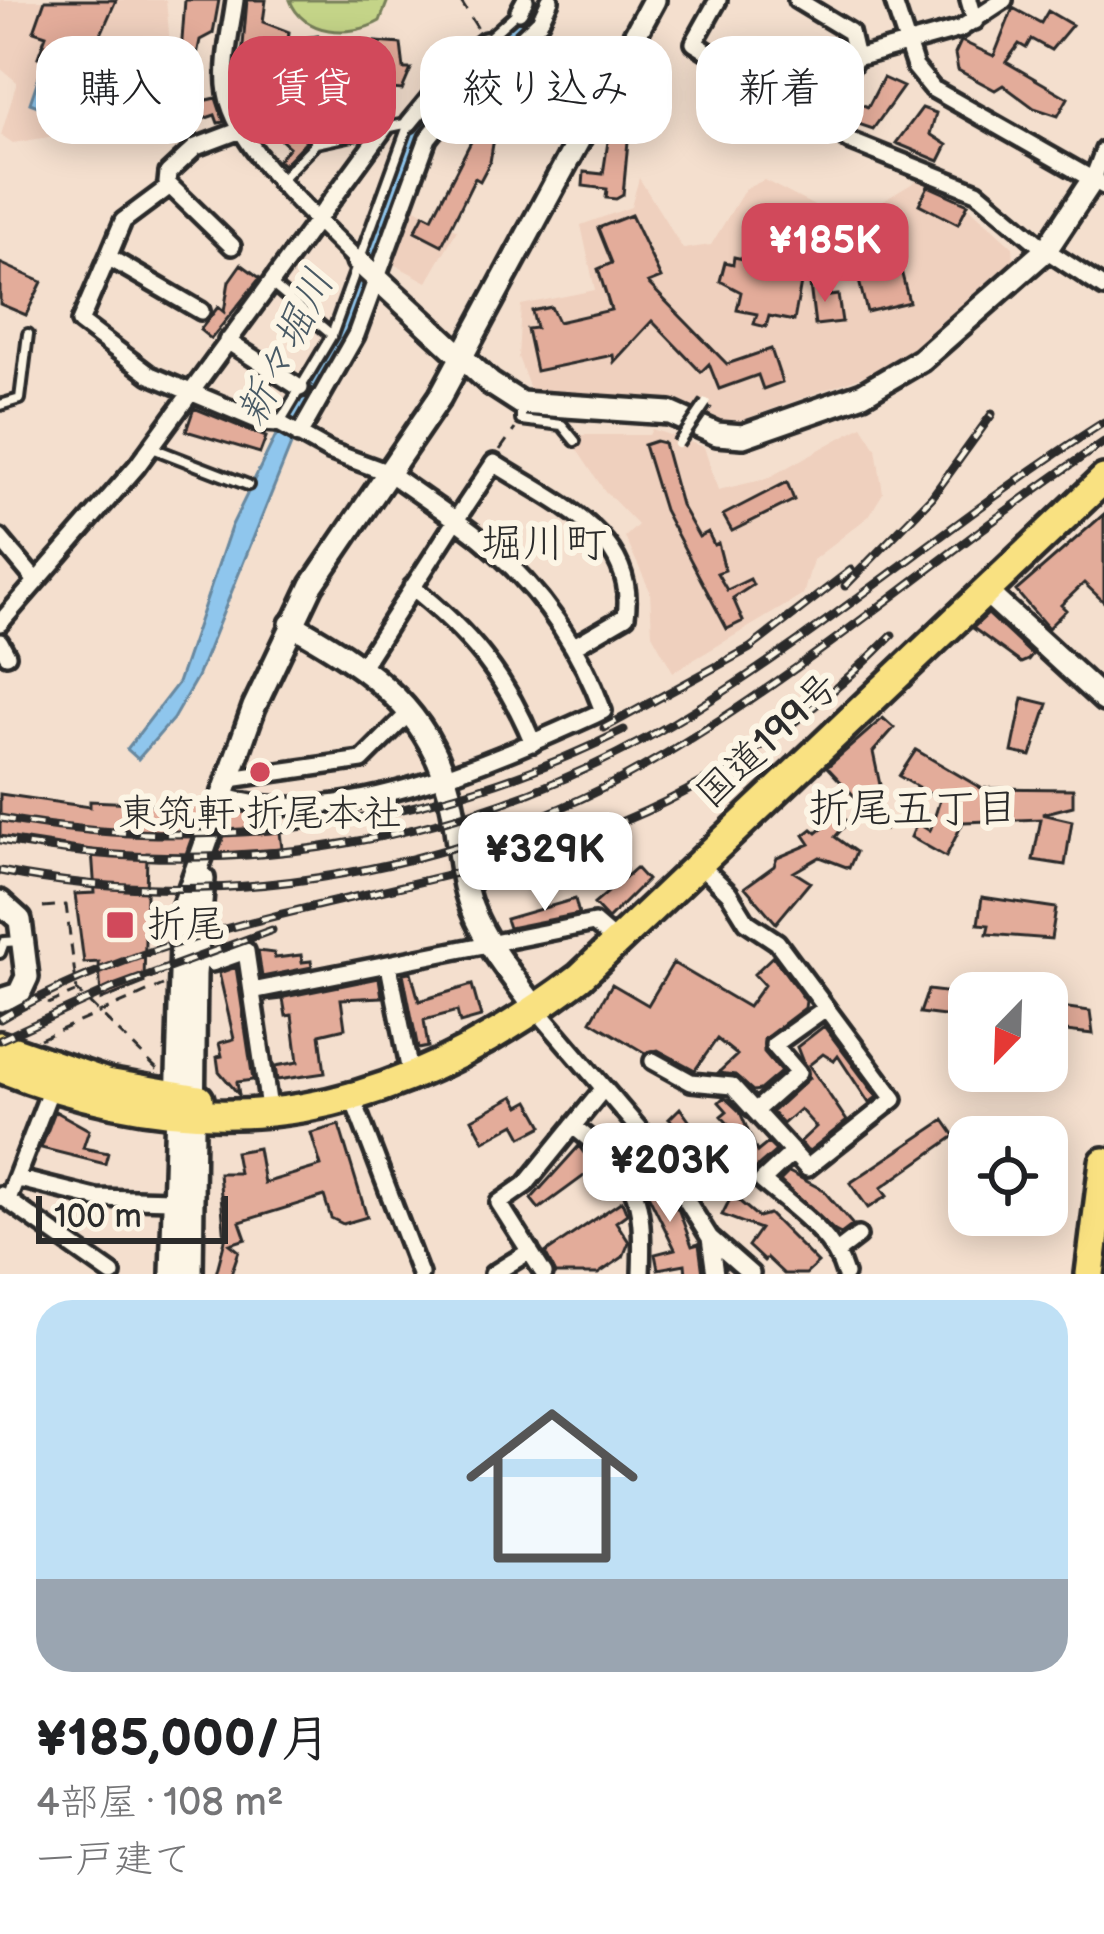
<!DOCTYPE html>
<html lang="ja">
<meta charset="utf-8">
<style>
:root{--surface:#fff;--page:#f2f2f2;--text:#202124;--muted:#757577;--accent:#d1495b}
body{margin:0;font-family:"Balsamiq Sans","Klee One",sans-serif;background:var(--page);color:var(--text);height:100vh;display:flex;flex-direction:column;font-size:45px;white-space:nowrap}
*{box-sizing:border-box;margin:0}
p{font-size:39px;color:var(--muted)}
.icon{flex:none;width:66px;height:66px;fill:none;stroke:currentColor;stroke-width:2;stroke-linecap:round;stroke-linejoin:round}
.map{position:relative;height:1274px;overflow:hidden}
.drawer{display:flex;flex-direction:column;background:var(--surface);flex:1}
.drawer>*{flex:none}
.top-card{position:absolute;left:36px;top:36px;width:1032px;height:108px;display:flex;gap:24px}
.needle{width:78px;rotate:203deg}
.tools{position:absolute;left:948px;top:972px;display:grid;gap:24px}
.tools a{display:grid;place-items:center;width:120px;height:120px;border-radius:24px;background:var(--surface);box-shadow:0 6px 30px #0003;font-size:60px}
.scale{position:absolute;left:36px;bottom:30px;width:192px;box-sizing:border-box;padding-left:12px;border:6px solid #2b2b2b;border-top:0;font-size:33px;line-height:42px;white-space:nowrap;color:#2b2b2b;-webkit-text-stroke:9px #fcf5e5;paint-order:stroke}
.price{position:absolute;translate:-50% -102px;padding:0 27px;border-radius:24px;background:#fff;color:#222;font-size:39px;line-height:78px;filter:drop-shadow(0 3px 6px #0008)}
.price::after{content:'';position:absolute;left:50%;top:72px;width:36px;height:27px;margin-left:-18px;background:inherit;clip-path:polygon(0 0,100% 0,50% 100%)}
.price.on{background:var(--accent);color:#fff}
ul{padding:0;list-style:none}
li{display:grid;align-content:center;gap:24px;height:636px;padding:0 36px}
li span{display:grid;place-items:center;height:372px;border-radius:36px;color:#555}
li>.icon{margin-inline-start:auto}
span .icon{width:216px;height:216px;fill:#fffc;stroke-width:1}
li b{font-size:51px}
.chip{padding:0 42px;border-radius:36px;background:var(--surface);box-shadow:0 6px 30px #0003;font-size:42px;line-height:108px}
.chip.on{background:var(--accent);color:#fff}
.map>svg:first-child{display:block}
.built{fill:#efd0be}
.green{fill:#c4d488;stroke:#78805a;stroke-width:3}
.water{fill:#8fc6ed;stroke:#67889f;stroke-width:3}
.building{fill:#e3ac9a;stroke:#2b2b2b;stroke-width:3}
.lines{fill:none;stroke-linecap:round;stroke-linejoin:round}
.lane-casing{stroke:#2b2b2b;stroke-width:16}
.street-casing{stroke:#2b2b2b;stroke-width:24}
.secondary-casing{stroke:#2b2b2b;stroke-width:30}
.highway-casing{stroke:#2b2b2b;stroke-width:36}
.path{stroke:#2b2b2b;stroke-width:3;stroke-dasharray:12 9;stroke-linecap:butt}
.lane{stroke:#fcf5e5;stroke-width:8}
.street{stroke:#fcf5e5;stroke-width:15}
.secondary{stroke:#fcf5e5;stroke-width:21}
.highway{stroke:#f9e181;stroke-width:27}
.rail-casing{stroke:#2b2b2b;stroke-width:9}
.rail{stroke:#fcf5e5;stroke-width:4.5;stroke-dasharray:14;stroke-linecap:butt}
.lane-bridge-casing{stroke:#2b2b2b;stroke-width:16;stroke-linecap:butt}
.lane-bridge{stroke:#fcf5e5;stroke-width:8}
.poi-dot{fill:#d1495b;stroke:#fcf5e5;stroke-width:4.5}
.labels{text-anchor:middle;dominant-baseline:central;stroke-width:12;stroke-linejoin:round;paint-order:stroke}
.street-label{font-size:39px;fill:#2b2b2b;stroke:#fcf5e5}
.poi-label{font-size:39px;fill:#2b2b2b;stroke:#fcf5e5}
.water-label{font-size:42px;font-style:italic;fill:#495a65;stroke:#fcf5e5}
.neighbourhood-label{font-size:42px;fill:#2b2b2b;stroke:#fcf5e5}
</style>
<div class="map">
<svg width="1104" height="1274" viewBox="0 0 1104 1274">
<rect width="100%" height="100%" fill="#f4dfce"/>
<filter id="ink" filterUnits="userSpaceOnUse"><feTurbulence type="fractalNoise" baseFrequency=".00833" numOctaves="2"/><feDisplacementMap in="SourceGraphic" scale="24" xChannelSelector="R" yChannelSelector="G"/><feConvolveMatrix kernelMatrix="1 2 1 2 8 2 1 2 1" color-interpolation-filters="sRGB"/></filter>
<g filter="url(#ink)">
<path class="built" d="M0,0H166L172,66L156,104L124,94L109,127L13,143L1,135L17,82L0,68Z
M639,178L683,249L711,245L745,189L764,180L824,211L847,213L873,207L918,180L957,196L1013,247L1014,260L896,364L721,428L662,400L533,397L518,357L521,305L595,290L581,225L631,207Z
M406,203L457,230L427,282L386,260Z
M862,426L876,448L883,493L869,516L813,560L803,595L673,672L652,634L650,591L625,537L638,525L604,490L567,435H649L652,429L704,447L718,490L766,479Z"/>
<path class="green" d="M290,0H388L380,21C351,38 302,35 290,0Z"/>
<path class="water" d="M530,0H547L434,120L352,335L293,440L197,677L173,719L138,759L127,749L178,683L231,527L277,433L329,348L410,129Z
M45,59L78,71L61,115L30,103Z"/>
<path class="building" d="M45,0H116L84,73L38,57L46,35L34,31Z
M185,0H219L213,33L200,40L196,60L198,102L216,98L224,122L218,123L215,115L200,120L195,128L186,94H178Z
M247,0H266L263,22L289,32L288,40L318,36L320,50L305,52L307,85L320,115L314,118L304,96L303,57L294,52L287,57L288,99L306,141L283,165L278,160L289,147L272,132L261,139L250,119L278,100L262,88L239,91Z
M1013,8L1041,23L1048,11L1072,25L1051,50L1031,39L1026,48L1019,44L1006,62L1068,98L1058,116L1034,108L1003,85L995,90L958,70L955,54L961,41L994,56Z
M364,41L401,44L404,69H411L402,90L335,84L338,46L364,48Z
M507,71L525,80L493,144L490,162L480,181L475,178L442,245L415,231L424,214L432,218Z
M883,78L903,87L873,129L835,116L846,98L868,107Z
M922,108L936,113L930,134L947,145L939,161L896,143Z
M609,135L628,141L623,195L616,199L606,198L607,189L583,186L584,172L603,174Z
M928,186L968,204L958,224L919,204Z
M631,215L661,278L648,283L727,364L771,349L782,382L763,389L758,375L719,389L709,364L701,372L652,321L614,362L613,355L536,371L527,329L536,328L532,311L551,307L558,322L611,310L598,269L612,263L598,228Z
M887,216L909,302L867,312L845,226Z
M734,257L803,272L794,321L769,316L766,327L754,324L757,314L737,310L741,292L720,281L725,262L733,264Z
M0,263L42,282L26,315L0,304Z
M241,264L260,278L211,339L200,330L218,307L224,312L229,281Z
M829,283L830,296L838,295L842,322L815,325L810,285Z
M194,408L266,437L260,453L186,431Z
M656,441L664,443L681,505L699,537L708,532L714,545L718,543L725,570L717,573L727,590L750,579L753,585L733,598L743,621L727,629L664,510L644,445Z
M787,482L794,500L732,531L723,515Z
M1104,514V602L1084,583L1061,605L1066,610L1048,628L1016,591Z
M988,614L1032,655L1028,660L1021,663L973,628Z
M1023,698L1048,704L1031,756L1012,752Z
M883,718L894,728L873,752L883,799L872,801L891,823L885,829L880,823L876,827L869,818L872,815L827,767Z
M916,750L981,788L1073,789V806L1042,814L1072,821L1065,865L1033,860L1041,819L963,822L946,857L911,837L917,823L930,831L940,800L899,776Z
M0,794L90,807V801L203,806L186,854L147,853L144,983L101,1000L99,962L84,963L75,894L95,893L92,850L0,836Z
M233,810L258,815V834L280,832L282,849L218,853Z
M840,814L848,822L835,837L856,852L849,868L820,857L794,872L810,882L776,923L745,887L774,866L777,858L810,844L804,835L812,829L817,833Z
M636,868L647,880L608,919L594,904Z
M982,897L1056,908L1051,939L987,934L989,925L978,924Z
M575,899L579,914L509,928L506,919Z
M258,951L274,953L275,958L301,955L302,962L311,961L312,967L262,977Z
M773,956L806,1001L805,1008L764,1039V1052L781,1072L760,1090L753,1091L735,1075L718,1073L737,1055L717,1039L695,1070L658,1050L645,1053L591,1021L612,984L648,1005L673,963L748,1007L764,985L754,974Z
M236,967L253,1080L237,1082L239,1095L219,1071L217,1057L222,1056L219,1043L234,1039L219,973Z
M411,972L419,1001L472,985L481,1017L460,1023L457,1011L424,1020L428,1047L418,1049L403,973Z
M379,978L382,997L341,999L345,1028L320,1034L325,1073L277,1080L275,1066L298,1062L292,1015L286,1016L283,999L265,1001Z
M928,990L969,995V1019L920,1013Z
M1047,1005L1090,1011L1093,1034L1047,1029Z
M824,1026L877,1097L869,1103L838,1056L834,1061L823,1054L809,1065L847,1121L808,1152L800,1142L816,1127L800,1109L783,1124L772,1112L809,1078L797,1047Z
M514,1096L520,1106L529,1101L543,1126L522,1137L515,1124L484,1141L472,1119Z
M724,1097L740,1112L757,1152L768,1143L776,1151L753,1171L727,1133L734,1130L721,1116L727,1111L719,1102Z
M680,1108L718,1161L713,1165L721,1175L695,1192L665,1144L683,1131L669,1119Z
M55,1111L89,1130L83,1148L108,1153L105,1164L41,1148Z
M944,1120L955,1136L881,1188L887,1196L868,1208L850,1183Z
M339,1125L367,1217L343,1224L331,1218L324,1196L240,1222L246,1239L230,1244L239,1251L231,1274H216L225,1240L219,1173H239L235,1152L258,1148L264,1183L321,1166L311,1133Z
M579,1146L595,1168L539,1209L531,1199Z
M647,1160L679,1211L692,1246L699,1244L703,1274H686L685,1264L658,1269L655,1254L675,1249L635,1168Z
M789,1172L823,1190L853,1225L841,1234L835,1231L780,1181Z
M732,1195L758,1217L769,1214L818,1263L806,1274H784L767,1258L764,1261L748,1246L760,1229L722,1215Z
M622,1201L627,1214L616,1222L629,1242L623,1257L598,1274H556L545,1253Z"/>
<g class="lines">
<g class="lane-casing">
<path id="lane" d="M499,59L485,41L519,11
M295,60L296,98L316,143
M270,283L332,335
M0,405L20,399L28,334
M521,405V420L562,425L575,441
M280,422L332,335L409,123L316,143L281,179
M150,447L248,485
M0,953L4,942L22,941"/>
</g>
<g class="street-casing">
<path id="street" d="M235,0C231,30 222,64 227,93C237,151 318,220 358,261
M718,0L694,43L852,142L977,192L1046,250L1104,288
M797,0L850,32L856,58
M893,0L915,67L933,89L1104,186
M969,0L975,21
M519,11L525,0
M409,123L463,58L485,41
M817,123L856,58L960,29L1004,0
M1093,179L1104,150
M170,186L123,221L108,257L201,311
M232,246L167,183L168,173L196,147L241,130
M108,257L80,322L150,375L262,422L279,423L329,451L389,473L456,520L363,665
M227,341L300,388
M299,435L356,335L428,138L463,95L540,21L550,0
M0,538L36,581
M412,587C468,631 506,676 533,743
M0,623L137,466L386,126
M0,642L7,655
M230,779L362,760L411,711
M224,796C336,834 501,757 603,711C574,631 525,569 456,520L494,463C552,501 638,534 626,616L576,645
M212,963L246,951L268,1101
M389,966L411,1077
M252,991L594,923L616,942
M537,1010L650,1142L710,1238L751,1274
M653,1061L691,1082L732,1086L807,1168L894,1099L777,942L747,922L729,893L696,861
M350,1091L420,1274
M755,1111L798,1073L774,1045L823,1010
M573,1126C638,1178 644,1191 641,1274
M791,1154L762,1181C792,1207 834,1234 845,1274
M19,1179L96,1198L172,1200
M0,1195L112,1274
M8,1199L51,1088
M710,1238L715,1274
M837,1252L858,1236
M493,1274L530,1251
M544,1274L499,1203L526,1184L604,1088"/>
</g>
<g class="secondary-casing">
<path id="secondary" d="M358,261L490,383L521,403L670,413L717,434L743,436L863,394L921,360L1046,250L1093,179
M985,591L1104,700
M291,624C372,670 436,713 453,810C459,842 460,879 472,909C487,947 513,977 537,1010
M0,902L20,920L27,977L19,994L0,1000
M172,1274L183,908L254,707L312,585L440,397L654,0
M191,1274L195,974L203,879"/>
</g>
<g class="highway-casing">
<path id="highway" d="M0,1046L107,1083L199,1099
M0,1068C219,1155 396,1117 580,977L1104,479
M1090,1274L1104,1162"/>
</g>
<path class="path" d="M460,0L478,29
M500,450L515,429
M43,907L66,905L77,991L160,1072
M48,1004L75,992
M40,1039L163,985"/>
<use href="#lane" class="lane"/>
<use href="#street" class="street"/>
<use href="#secondary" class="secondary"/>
<use href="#highway" class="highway"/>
<g class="rail-casing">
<path id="rail" d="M845,586L932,497L992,414
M604,728L750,648L851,570
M0,818C209,856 434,826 624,730
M0,840C230,884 471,843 673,723C823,634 956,516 1104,422
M0,871C226,916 469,872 667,753C820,662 956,541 1104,442
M0,1019C180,914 387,903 581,837C698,797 806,724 892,635
M0,1040L111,989L272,930"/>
</g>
<use href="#rail" class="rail"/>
<g class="lane-bridge-casing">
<path id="lane-bridge" d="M678,444L706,403"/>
</g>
<use href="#lane-bridge" class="lane-bridge"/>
</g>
</g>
<g class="poi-dot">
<circle cx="260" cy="772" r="12"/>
<rect x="105" y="910" width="30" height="30" rx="6"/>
</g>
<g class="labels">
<g class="street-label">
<text transform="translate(768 741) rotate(-43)">国道199号</text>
</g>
<g class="poi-label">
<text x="260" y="814">東筑軒 折尾本社</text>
<text x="147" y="925" text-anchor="start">折尾</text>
</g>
<g class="water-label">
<text transform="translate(286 348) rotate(-64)">新々堀川</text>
</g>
<g class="neighbourhood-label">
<text x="544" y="544">堀川町</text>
<text x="913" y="809">折尾五丁目</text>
</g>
</g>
</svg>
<div class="tools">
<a><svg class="needle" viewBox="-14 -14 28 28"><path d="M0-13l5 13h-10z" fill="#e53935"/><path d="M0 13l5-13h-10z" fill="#757577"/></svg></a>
<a><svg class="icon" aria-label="locate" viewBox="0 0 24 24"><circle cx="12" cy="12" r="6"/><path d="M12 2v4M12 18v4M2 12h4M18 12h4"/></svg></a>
</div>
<div class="scale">100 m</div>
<b class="price on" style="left:825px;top:305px">¥185K</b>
<b class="price" style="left:545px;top:914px">¥329K</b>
<b class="price" style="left:670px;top:1225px">¥203K</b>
<div class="top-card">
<a class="chip">購入</a>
<a class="chip on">賃貸</a>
<a class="chip">絞り込み</a>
<a class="chip">新着</a>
</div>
</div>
<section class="drawer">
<ul>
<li><span style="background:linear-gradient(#bfe0f5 75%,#9aa5b1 0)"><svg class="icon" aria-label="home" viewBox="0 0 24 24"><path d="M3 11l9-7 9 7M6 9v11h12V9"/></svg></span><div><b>¥185,000/月</b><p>4部屋 · 108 m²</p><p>一戸建て</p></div></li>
</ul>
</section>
